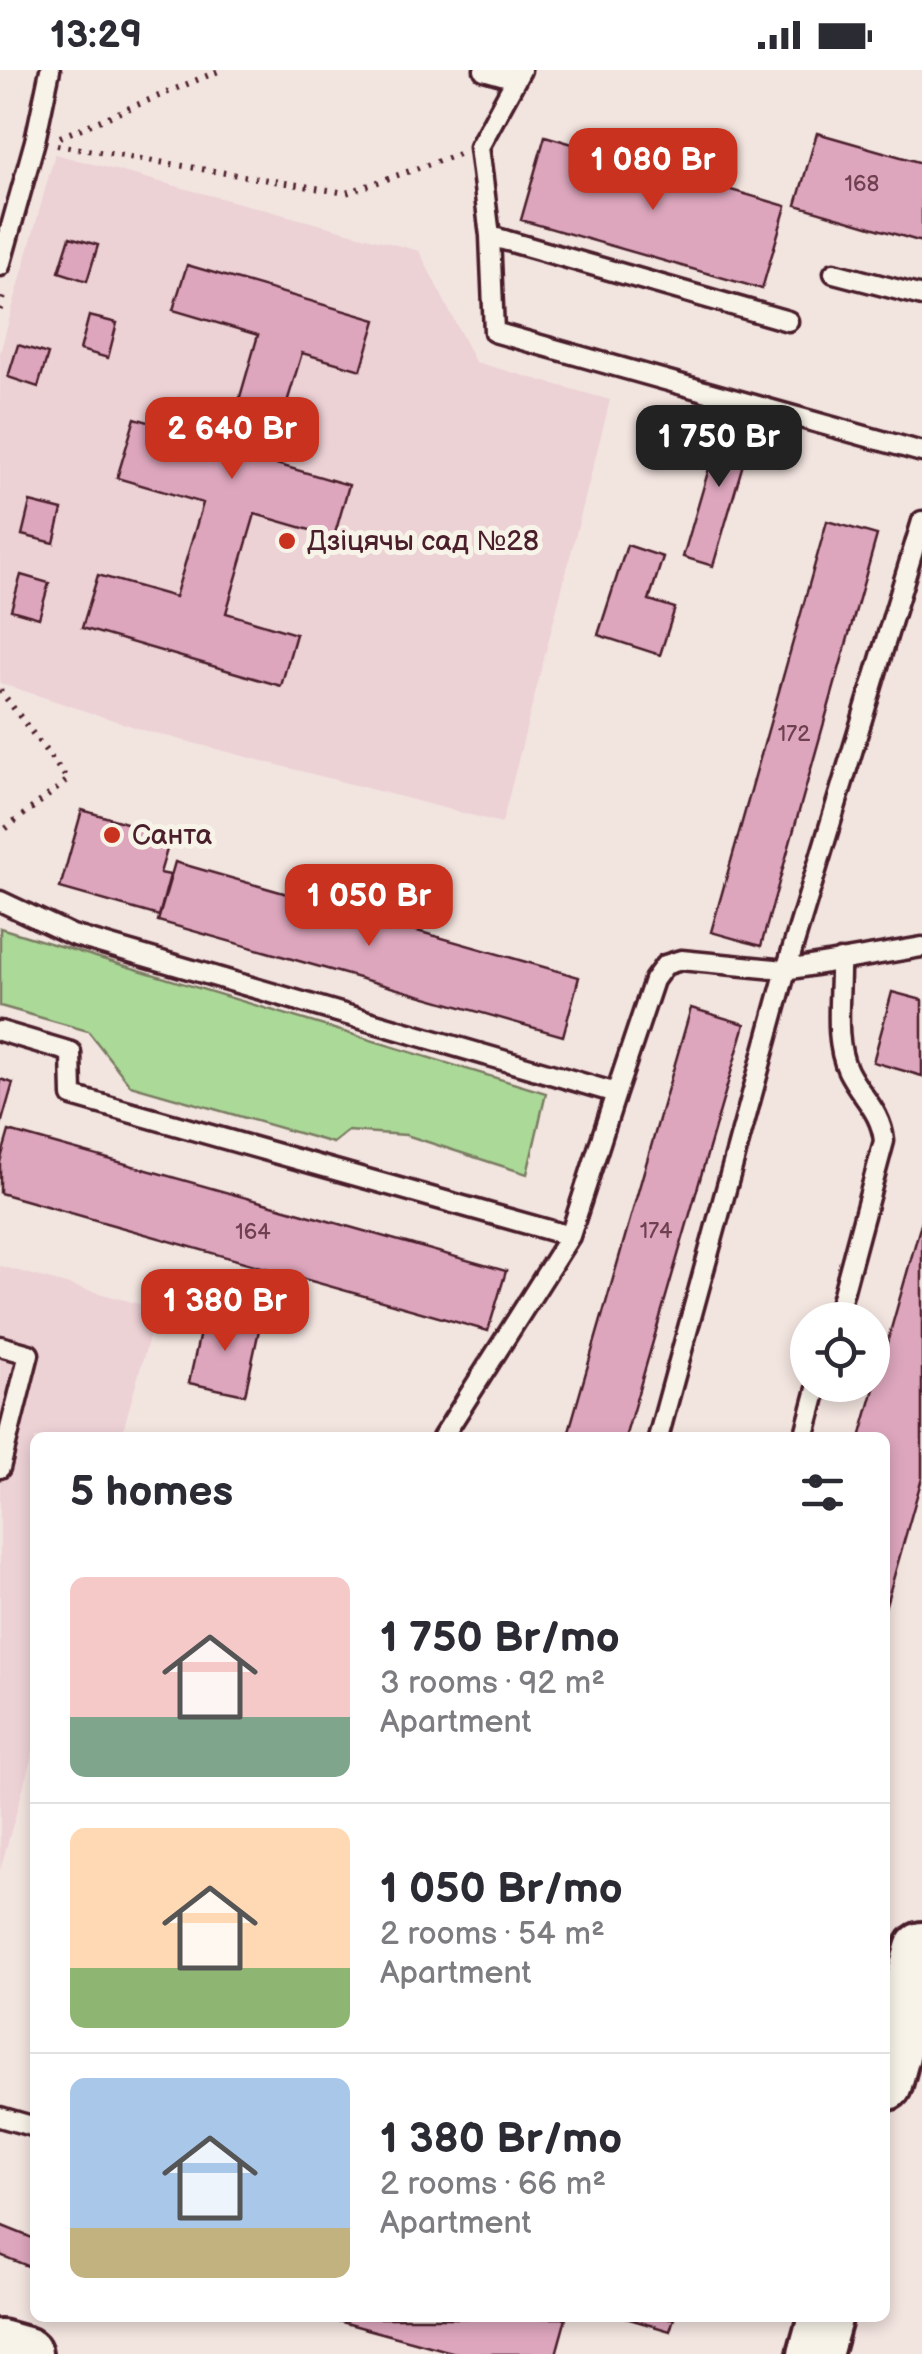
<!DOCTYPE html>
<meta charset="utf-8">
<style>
:root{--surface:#fff;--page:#f2f2f3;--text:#2b2b33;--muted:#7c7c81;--line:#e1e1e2;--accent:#c8321e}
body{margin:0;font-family:"Balsamiq Sans",sans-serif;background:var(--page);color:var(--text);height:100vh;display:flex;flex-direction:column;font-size:38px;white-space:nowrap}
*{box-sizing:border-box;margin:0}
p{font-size:32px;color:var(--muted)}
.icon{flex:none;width:55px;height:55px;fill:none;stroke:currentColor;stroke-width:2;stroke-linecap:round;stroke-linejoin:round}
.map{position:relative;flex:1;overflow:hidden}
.drawer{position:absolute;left:30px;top:1362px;width:860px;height:890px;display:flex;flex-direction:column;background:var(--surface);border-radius:15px;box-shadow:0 5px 15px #0003}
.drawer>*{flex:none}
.buttons{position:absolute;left:790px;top:1232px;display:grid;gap:20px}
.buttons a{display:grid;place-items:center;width:100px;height:100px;border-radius:50%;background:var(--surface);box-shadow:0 5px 15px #0003;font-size:50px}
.price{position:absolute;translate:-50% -85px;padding:0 22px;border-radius:20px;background:var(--accent);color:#fff;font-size:32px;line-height:65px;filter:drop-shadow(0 2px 5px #0008)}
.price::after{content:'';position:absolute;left:50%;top:60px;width:30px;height:22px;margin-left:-15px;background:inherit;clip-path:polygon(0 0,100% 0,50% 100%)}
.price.current{background:#222;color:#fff}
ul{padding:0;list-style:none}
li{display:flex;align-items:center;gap:30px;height:250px;padding:0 40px}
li+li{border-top:2px solid var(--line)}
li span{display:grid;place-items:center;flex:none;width:280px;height:200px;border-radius:15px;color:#555}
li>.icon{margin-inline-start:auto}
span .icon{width:120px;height:120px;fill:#fffc;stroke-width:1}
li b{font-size:42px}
h2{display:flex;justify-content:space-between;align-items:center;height:120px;padding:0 40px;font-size:42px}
.status{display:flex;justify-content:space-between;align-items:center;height:70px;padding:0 50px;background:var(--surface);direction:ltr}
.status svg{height:28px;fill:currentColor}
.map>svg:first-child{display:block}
.built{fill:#ecd1d5}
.green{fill:#abd998;stroke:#7a7c62;stroke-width:2.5}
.building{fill:#dda6bd;stroke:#4a1f2b;stroke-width:2.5}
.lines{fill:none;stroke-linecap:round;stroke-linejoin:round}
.lane-casing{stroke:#4a1f2b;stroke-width:25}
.secondary-casing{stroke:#4a1f2b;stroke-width:60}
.path{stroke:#4a1f2b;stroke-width:6;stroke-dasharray:2.5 8;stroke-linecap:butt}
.lane{stroke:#f7f3e8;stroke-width:18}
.secondary{stroke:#f7f3e8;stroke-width:52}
.poi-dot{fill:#c8321e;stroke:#f7f3e8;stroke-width:4}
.labels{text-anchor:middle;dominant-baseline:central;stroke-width:10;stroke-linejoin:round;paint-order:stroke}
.number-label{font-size:22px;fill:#6f4150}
.poi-label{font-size:28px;fill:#4a1f2b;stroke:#f7f3e8;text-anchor:start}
</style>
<div class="status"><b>13:29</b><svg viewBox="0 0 49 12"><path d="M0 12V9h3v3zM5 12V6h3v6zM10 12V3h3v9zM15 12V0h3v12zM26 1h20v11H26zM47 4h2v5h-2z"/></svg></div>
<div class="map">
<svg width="922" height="2284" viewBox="0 0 922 2284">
<rect width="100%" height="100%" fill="#f2e4df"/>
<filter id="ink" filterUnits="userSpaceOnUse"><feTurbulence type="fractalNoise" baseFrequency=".01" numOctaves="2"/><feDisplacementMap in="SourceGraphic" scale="20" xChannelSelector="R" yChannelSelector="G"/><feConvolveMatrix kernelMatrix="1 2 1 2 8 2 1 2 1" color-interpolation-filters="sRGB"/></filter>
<g filter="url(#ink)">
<path class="built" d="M55,84L419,181L475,292L610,330L502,753L147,661L0,613V283Z
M0,1196L157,1239L121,1367L35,1368V1675L0,1800Z"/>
<path class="green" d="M0,858L546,1023L527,1104L406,1065L348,1061L333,1073L130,1015L88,961L0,936Z"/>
<path class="building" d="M817,63L922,93V172L796,135Z
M545,66L786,136L762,219L521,150Z
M70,167L98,175L87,211L59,202Z
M187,195L376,250L361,300L302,283L269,392L349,415L334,467L255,444L226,543L296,564L281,616L82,558L98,505L175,527L203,433L117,408L135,348L226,375L258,265L173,240Z
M89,246L117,253L108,288L80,280Z
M18,275L48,284L38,317L8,307Z
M725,344L755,353L713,496L683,487Z
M30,432L62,440L54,473L22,465Z
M827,451L877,465L761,876L711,862Z
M627,475L663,487L649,530L675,538L660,585L598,565Z
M21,505L49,513L39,548L11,540Z
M82,740L171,766L160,803L170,805L159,846L60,818Z
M175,792L579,907L563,966L158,851Z
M892,922L922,930V1006L873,992Z
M691,938L745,954L625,1368H567Z
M0,1009L13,1013L0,1058Z
M9,1061L506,1201L488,1261L0,1123V1092Z
M922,1150V1408L885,1538V1368H860Z
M204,1244L260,1255L245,1325L189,1313Z
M0,2155L35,2169V2199L0,2185Z
M327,2248H566L556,2284H459Z
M626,2248H674L670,2261Z"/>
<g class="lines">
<g class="lane-casing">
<path id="lane" d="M484,0L516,9
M521,0L479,77L490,166L494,262L922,382
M490,166L788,251
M0,196L35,71L50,0
M834,203L922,226
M0,831L72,865L616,1023L654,910L665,895L681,890L786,900L922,877
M0,961L71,982L72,1026L570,1166
M836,1250L884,1071C881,1041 861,1027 848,1001C833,971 841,923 840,890
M0,1276L29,1284L0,1398
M442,1368L570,1166L616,1023
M658,1368L786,900L922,451
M804,1368L818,1315
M0,2047L35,2057"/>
</g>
<g class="secondary-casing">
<path id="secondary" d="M885,2014L922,1879
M0,2277L25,2284
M815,2284L825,2248"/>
</g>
<path class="path" d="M60,67L221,0
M57,75L346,123L459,84
M0,240L6,220
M0,620L68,710L0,763"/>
<use href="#lane" class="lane"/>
<use href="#secondary" class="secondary"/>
</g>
</g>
<g class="poi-dot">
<circle cx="287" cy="471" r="10"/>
<circle cx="112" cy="765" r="10"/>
</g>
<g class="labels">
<g class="number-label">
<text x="862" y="114">168</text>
<text x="794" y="664">172</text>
<text x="656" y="1161">174</text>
<text x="253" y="1162">164</text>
</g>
<g class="poi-label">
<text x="307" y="471">Дзіцячы сад №28</text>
<text x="132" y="765">Санта</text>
</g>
</g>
</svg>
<div class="buttons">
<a><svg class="icon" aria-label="locate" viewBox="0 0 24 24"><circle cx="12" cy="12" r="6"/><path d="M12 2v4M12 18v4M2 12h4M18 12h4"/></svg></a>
</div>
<b class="price" style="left:653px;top:143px">1 080 Br</b>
<b class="price" style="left:232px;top:412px">2 640 Br</b>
<b class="price current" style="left:719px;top:420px">1 750 Br</b>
<b class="price" style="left:369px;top:879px">1 050 Br</b>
<b class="price" style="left:225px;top:1284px">1 380 Br</b>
<section class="drawer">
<h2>5 homes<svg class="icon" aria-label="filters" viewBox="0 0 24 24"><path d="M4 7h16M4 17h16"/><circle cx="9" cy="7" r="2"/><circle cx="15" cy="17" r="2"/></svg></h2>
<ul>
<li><span style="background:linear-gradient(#f6c9c9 70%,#7fa58c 0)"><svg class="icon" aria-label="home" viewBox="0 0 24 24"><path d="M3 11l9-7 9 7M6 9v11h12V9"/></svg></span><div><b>1 750 Br/mo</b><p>3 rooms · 92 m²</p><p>Apartment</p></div></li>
<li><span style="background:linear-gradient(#ffd9b3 70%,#8fb573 0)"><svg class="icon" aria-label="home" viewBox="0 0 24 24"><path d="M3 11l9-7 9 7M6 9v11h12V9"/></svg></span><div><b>1 050 Br/mo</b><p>2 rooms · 54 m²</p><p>Apartment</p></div></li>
<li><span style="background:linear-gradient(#a9c7e8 75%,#c2b280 0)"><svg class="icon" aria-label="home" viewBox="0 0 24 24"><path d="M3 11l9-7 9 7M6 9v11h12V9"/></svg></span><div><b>1 380 Br/mo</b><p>2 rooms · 66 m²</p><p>Apartment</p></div></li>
</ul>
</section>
</div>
